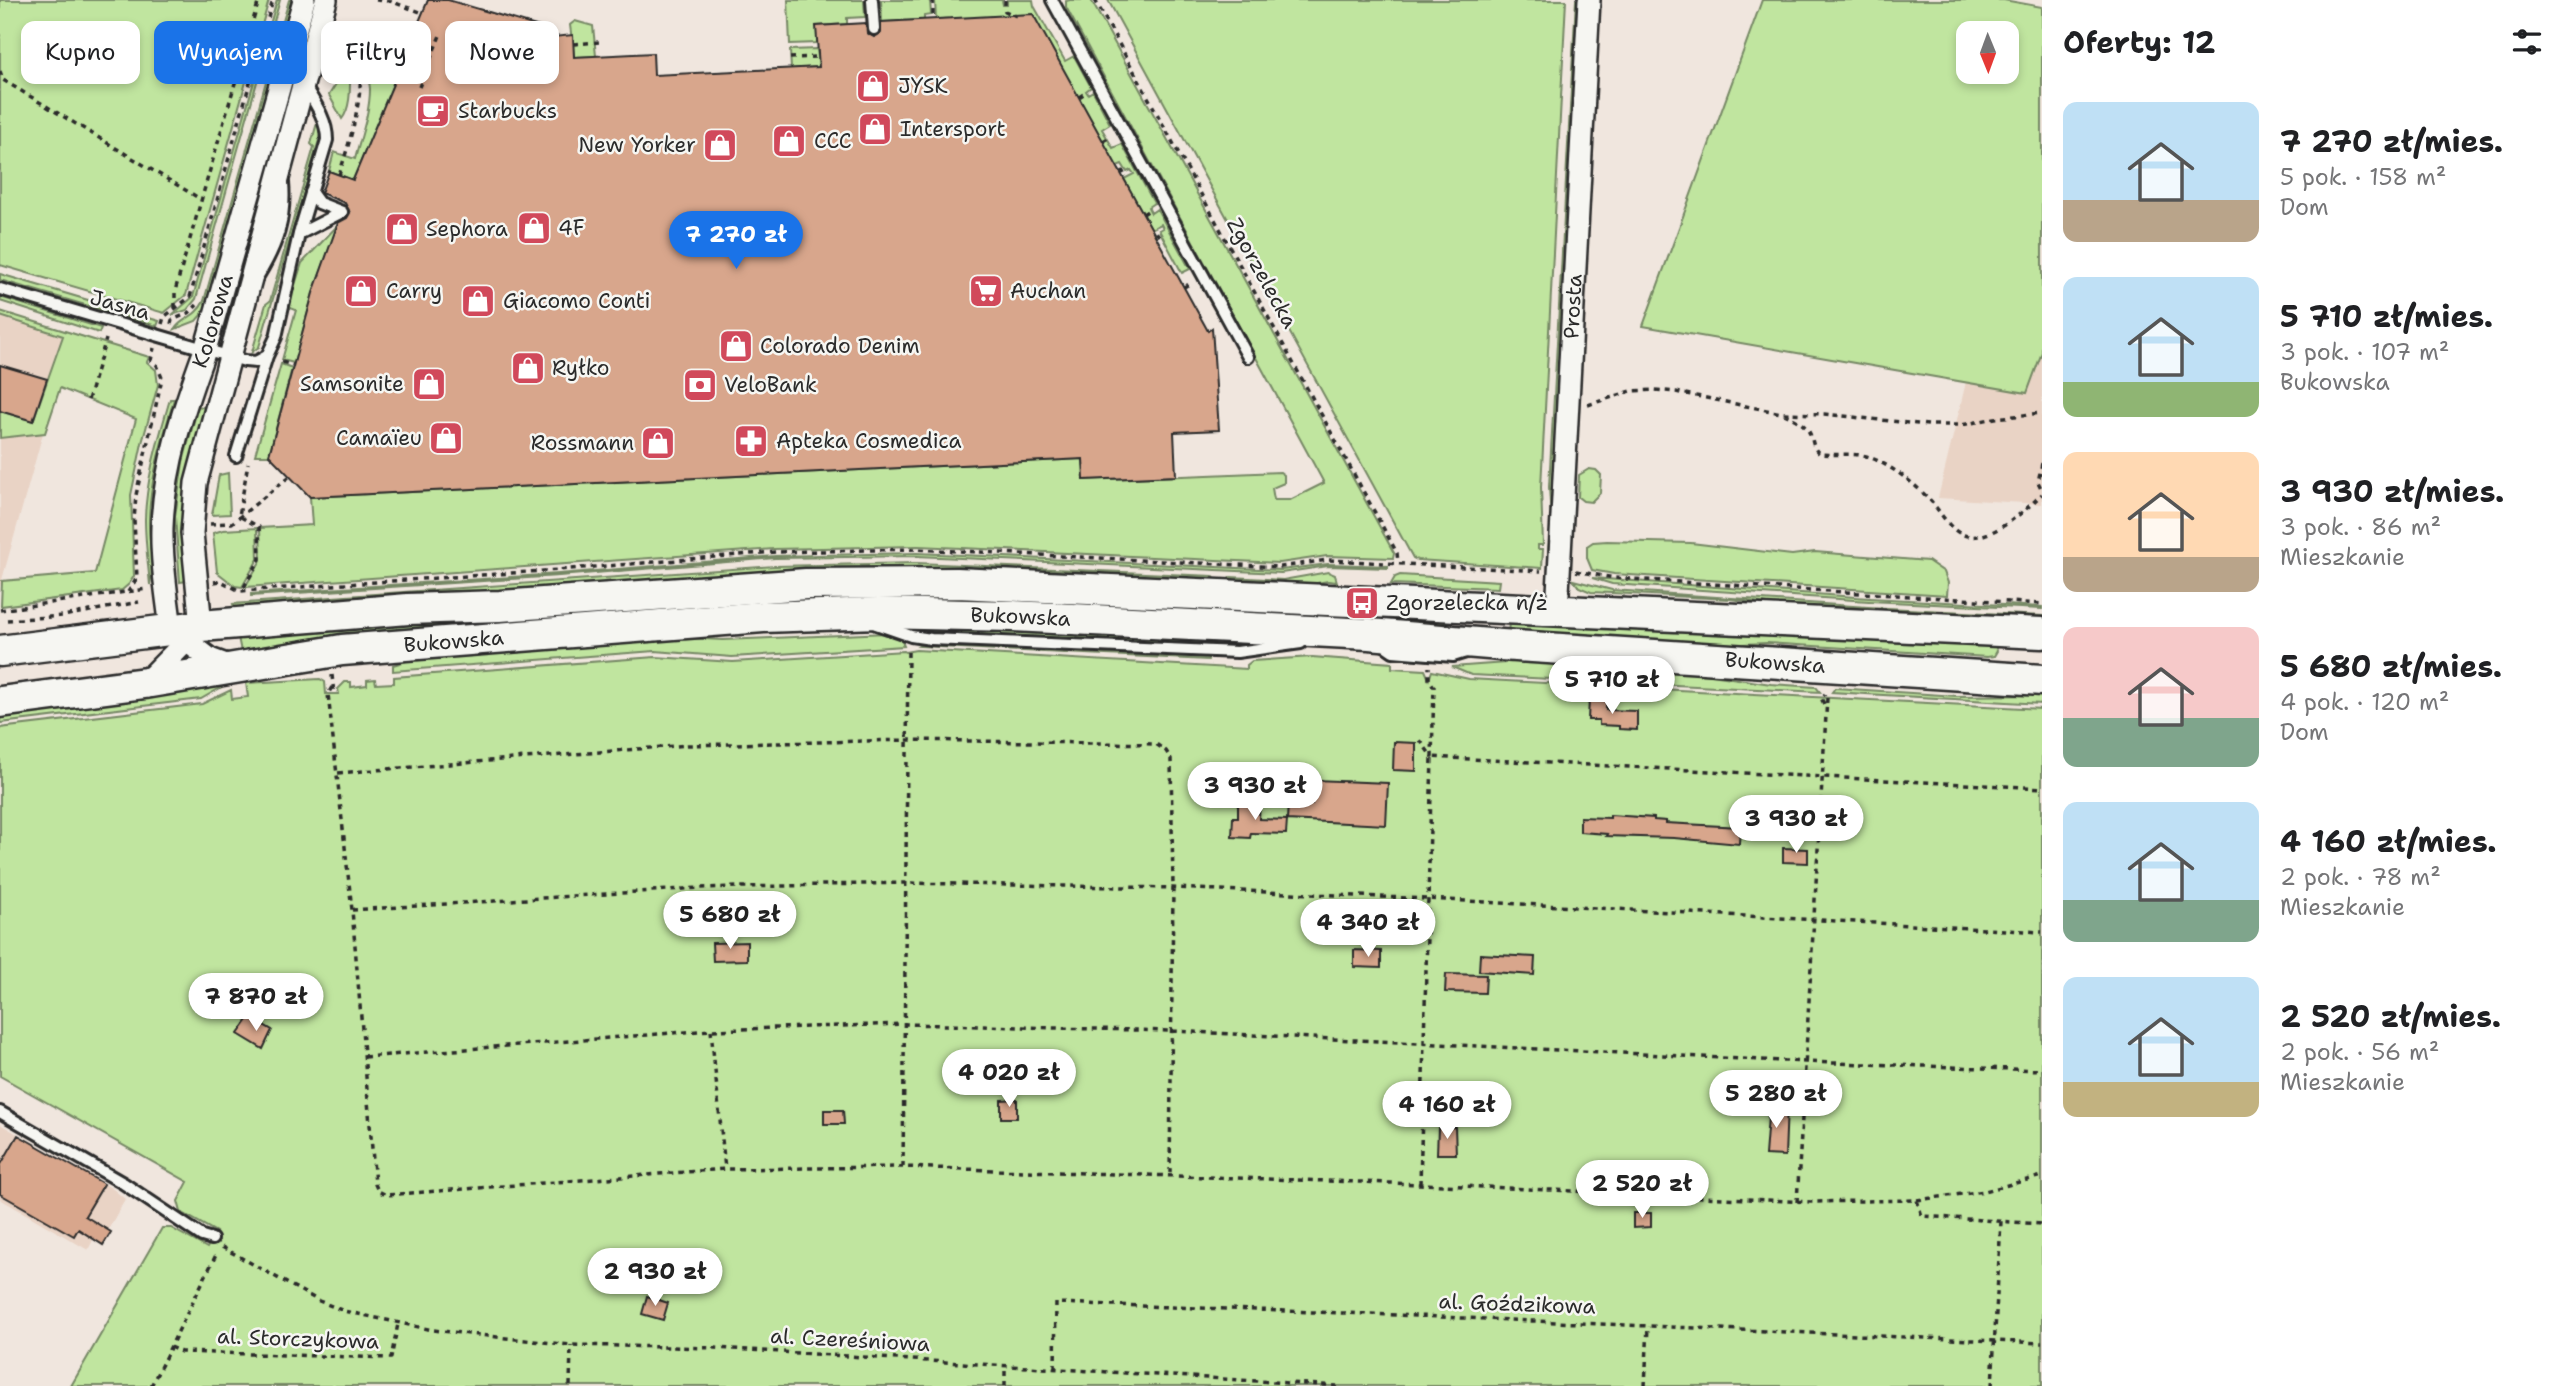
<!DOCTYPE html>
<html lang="pl">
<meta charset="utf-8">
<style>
:root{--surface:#fff;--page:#f2f2f2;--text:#202124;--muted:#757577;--accent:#1a73e8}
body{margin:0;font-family:"Shantell Sans",sans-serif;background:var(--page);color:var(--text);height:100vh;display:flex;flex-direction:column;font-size:26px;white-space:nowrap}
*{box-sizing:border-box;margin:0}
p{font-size:23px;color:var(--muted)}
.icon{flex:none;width:38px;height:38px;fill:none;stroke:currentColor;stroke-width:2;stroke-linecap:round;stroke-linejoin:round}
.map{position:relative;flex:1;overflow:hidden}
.panel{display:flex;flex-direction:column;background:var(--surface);width:525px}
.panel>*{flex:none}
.hud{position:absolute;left:21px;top:21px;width:665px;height:63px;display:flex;gap:14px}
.needle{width:46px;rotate:179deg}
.fabs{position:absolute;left:1956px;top:21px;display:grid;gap:14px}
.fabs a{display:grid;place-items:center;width:63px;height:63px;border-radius:14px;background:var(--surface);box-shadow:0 4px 10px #0003;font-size:35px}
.price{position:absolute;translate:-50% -60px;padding:0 16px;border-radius:24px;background:#fff;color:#222;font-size:23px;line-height:46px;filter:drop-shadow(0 2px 4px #0008)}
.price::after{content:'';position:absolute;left:50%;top:42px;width:21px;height:16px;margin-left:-10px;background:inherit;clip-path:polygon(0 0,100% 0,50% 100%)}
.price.selected{background:var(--accent);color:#fff}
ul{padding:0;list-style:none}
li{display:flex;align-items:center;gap:21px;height:175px;padding:0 21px}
li span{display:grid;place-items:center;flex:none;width:196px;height:140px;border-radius:14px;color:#555}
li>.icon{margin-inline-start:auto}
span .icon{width:84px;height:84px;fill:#fffc;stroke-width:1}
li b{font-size:30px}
h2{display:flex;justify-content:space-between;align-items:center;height:84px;padding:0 21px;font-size:30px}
.pill{padding:0 24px;border-radius:14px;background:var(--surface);box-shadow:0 4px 10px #0003;font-size:24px;line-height:63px}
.pill.selected{background:var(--accent);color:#fff}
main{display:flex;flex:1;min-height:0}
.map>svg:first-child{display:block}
.built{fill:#e9d3c5}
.green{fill:#c0e59f;stroke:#768865;stroke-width:2;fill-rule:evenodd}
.building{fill:#d8a68c;stroke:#2b2b2b;stroke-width:2}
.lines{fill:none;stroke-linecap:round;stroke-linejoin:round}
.lane-casing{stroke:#2b2b2b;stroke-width:16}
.street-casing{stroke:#2b2b2b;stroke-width:26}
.secondary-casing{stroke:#2b2b2b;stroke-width:35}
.path{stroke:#2b2b2b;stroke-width:3.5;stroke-dasharray:5 5;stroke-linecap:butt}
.lane{stroke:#f6f6f2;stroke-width:10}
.street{stroke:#f6f6f2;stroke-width:21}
.secondary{stroke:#f6f6f2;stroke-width:30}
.labels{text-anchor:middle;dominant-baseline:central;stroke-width:5;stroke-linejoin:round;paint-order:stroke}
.poi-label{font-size:21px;fill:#2b2b2b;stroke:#f6f6f2;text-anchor:start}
.street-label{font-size:21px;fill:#2b2b2b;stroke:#f6f6f2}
</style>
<main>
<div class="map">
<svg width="2042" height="1386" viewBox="0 0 2042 1386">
<rect width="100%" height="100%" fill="#f0e6de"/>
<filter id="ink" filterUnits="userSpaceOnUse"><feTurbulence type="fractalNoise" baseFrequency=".0143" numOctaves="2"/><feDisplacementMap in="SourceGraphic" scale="14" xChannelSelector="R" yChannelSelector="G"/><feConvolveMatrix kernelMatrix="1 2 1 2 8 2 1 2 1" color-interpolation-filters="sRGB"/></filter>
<g filter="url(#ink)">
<path class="built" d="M0,311L76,335L45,433H43L0,587Z
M2042,353V504L1938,498L1966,382L2027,393Z
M0,1124L113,1189L125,1199L108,1230L111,1232L103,1245L93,1240L88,1250L0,1199Z"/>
<path class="green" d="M0,0H269L186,295L164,313L0,265Z
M277,0H280L196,299L187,310L172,315L193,297Z
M289,0H297L207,308L196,321L175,329C181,318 196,318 204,301Z
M312,0H321L227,328L224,330L221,328Z
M788,0H864L865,17L847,18V24L817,26V43L790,44Z
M881,0H930L931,15L924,16V20L882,22Z
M935,0H1002L1003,5H1007V0H1033L1034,6L1065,61L1074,56L1091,87L1086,91L1088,94L1093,91L1110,124L1102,129L1113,148L1122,144L1154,203L1148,207L1151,213L1157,209L1190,269L1182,273L1159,230L1163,228L1161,224L1151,229L1124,179L1134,174L1131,170L1127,172L1122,164L1117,166L936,20Z
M1070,0H1091L1394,553L1393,558L1327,556L1280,563L918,546L774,549L245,587L261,560L260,528L312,525L310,497L1083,459L1085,480L1280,472L1284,475V483L1272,488L1274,500H1290L1324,483L1066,7V1Z
M1108,0H1566L1541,487L1543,545H1538V549H1543L1542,568L1417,560L1413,558Z
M1576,0H1581L1552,553H1548L1551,519L1549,487Z
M1762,0H2004L2042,7V352L2027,393L1643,326ZM1969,33H2007V72H1969Z
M575,21L593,26L596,56L574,57L570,25Z
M400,28H417L353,180L329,171L334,152L355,159C361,136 370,112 370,89C369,76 363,62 367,50Z
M817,49L819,67L791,69L790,50Z
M344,71H348L350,73C350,88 351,107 342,119L329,95Z
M317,123L320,129L319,140L259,347L252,352L266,304L270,301L314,147L311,144Z
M338,225L313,293L294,363L282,360L296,310L288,307L302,263Z
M0,274L159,321L157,326L0,280Z
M0,297L101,328L99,333L0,301Z
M0,311L149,357L147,362L156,370L158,385L142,443L131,495L134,576L129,584L122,590L1,606L2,581L95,573L136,419L60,388L45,433L0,438V411L33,421L63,336L0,316Z
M281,364L292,368L269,455H255Z
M170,399H174C163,438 150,478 149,519C148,541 155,563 150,585C148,563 145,541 145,519C146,478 159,438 170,399Z
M198,406L206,408L185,493L183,540L187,581L180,582L175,516L183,462Z
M1589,469L1596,470L1601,475L1600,493L1591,502L1583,501L1578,497L1579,475Z
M228,473L230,514L212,515L219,475Z
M257,528L258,559L242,587L235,586L217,572L213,533L223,530Z
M1607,541L1691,543L1792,555L1815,552L1928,561L1944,572L1948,583L1947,595L1614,574L1592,570L1587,558V546L1593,542Z
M917,553L1281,570L1328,564L1388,566V568L1328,566L1281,573L917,556L775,558L559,576L251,596V594L559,574L775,556Z
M917,563L1213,576L1216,580L500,597L407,596L244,607H234L233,604L775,566Z
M1328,572L1335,575L1337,582L1328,581L1283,589L1227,586V580L1231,577L1283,580Z
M1400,575L1499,581L1498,588L1391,584L1395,577Z
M1592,578L1869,598L2042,607V609L1869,601L1612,584Z
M1573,580L1612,590L1868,607L2042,616V621L1812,610L1731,599L1591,592L1579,587Z
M903,592L1214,606V616L990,604L242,657L238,637L685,602Z
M1226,606L1447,617V631L1225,617Z
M1509,622L1995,645L1997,651L1994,656L1987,657L1767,643L1694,646L1508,634Z
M917,628L1212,636V645L927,634Z
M888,633L900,636L904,646L732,657L655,651L393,671V665L426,655L665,637L723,640Z
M923,644L1211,655L1208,660L919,646Z
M916,650L1247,669V665L1252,661L1312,657L1392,663V668L1425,670L1429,679L1432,671L1469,679L2042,709V1386H71L162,1228H171L207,1248L216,1232L181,1212L178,1201L188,1182L0,1076V728L202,704L231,690L232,699L248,697L246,683L320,679L325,682L326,694H339L338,689L345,682H351V687L367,685V680L375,679L376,684L394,683V677L655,657L733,662L904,651L905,652Z
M1506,658L1672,669L1771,684L1816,687L1820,692L1471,675L1452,667L1505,663Z
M229,683L201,699L0,723V713Z
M1835,688L1957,696L2042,695V704L1832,692Z"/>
<path class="building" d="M428,0H448L553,31V37L573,35L574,57L653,53L654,75L819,67L816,26L866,23L867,33L874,37L881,33V22L1033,14L1208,331L1212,328L1219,430L1174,432L1176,476L1084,480L1083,459L310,497L269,455L313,293L338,223L347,218L350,213L345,203L321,193L329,171L353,180Z
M0,365L47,379L33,421L0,411Z
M1589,699L1606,700V710L1637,711V730L1619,729V726L1599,725V720H1588Z
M1394,742L1416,743V771L1393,770Z
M1314,780L1388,783L1386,825L1287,820L1288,802L1312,804Z
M1238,800L1260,801L1259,819L1287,820L1286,834L1251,833L1250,838L1232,837L1233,817H1238Z
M1610,815L1654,818V820L1666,821V823L1740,827L1739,844L1674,838L1606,836L1607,834L1580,832V817L1610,818Z
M1783,848L1808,849V863L1783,862Z
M747,942V960L713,961L712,943Z
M1354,950L1381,951V968L1354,967Z
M1480,954L1535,957L1534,975L1479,971Z
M1446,974L1486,975L1485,993L1445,992Z
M250,1017L272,1030L263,1049L238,1034Z
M1017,1099V1118H1001V1100Z
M1769,1104L1787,1105L1785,1156L1765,1155Z
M824,1110H843L844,1124H824Z
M1455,1127L1456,1154H1437L1438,1128Z
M18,1135L104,1184L85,1216L111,1232L103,1245L78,1229L74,1236L0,1194V1166Z
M1633,1213H1651V1227L1633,1228Z
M647,1296L668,1303L663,1320L642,1314Z"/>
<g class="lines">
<g class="lane-casing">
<path id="lane" d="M872,0L874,29
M1052,0L1248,357
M311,192L319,203L342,212
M299,234L342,212
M258,276C277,245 286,219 283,183
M0,289L245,361L256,362L267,356L276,337L299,234L327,140C327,120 315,103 304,85
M236,456L267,356
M876,624L911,636L931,639L1237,652L1301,643
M1383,644L1393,651L1453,656L1466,652
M0,1112L123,1183L202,1236L212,1239"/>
</g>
<g class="street-casing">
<g id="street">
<path id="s1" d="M1557,612L1589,0"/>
<path id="s2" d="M232,667L210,659L171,629C167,596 161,561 162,527C164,466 184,407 205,350L304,0"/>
<path d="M145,683L201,626L192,533L196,483L326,0"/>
</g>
</g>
<g class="secondary-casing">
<g id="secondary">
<path d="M0,651L201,626L408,609L500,606L806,584L957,583L2042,633"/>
<path id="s3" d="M0,702L145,683L342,650L763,617L878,613L1013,616L1369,634L1501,645L2042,680"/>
</g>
</g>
<path class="path" d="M376,0L387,1
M387,0L423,13
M933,0V15
M1005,0V11L1016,16
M1095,0L1397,553L1398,562
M574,44L600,42
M790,58L818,57
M0,71L3,80L202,200
M419,87L441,33
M1079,97L1087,92
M1103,141L1108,138
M1122,170L1124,174
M339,175C347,150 371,78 355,55C352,51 346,47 342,44
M1143,214L1149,210
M1156,232L1159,236
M1184,287L1189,284
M175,308V291L259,0
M162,324L164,317L190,297L273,0
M171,324L172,320L189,313L197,305
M282,362L293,365
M88,400L106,339
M1588,405L1631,391L1655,390L1676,392L1781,413L1824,414L1928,425H1962L1995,418L2042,413
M1784,414C1793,418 1804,423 1809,432C1814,440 1811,447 1820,454C1837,456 1858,451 1874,459C1894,468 1915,484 1930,500C1941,512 1949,530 1964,535C1989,544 2026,510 2042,494
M2042,463L2038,482L2042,490
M210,524L232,523L290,476
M1576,571L1614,578L2042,604
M214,582L221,581L240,591L558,570L775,552L917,549L1281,567L1328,560L1541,571
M244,587L260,559L259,527L239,516L248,463
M128,592L137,578L134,520L136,495L162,378L157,365L151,360L154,348
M0,610L147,589
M7,620L63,616L139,602
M332,675L334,694
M332,687L328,694L352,910L375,1184L378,1191L386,1195L725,1169L903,1167L1420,1184L1811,1202L1917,1200L1922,1216L2042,1224
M1824,704L1821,698L1825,694
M1420,740L1432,757L1434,687L1429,679V667
M338,773L688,745L909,740L1156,744L1166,751L1171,759L1173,888L1170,1175
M352,910L700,888L906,883L1173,888L1428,899L2042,932
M711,1030L725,1169
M364,1057L711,1030L906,1024L1171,1031L1805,1062L2042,1070
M903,1167L908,652
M1420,1184L1432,757L2042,788
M1917,1200L1985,1191L2042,1176
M1797,1202L1827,698
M222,1247L319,1301L344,1311L433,1330L571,1345L716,1348L1338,1386
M170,1347L181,1352L391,1358L398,1324
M1055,1368L1056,1303L1371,1314L2042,1343
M151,1386L217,1253
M570,1386L571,1345
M1005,1386V1366
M1645,1386L1648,1326
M1992,1386L2001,1221"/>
<use href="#lane" class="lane"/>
<use href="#street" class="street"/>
<use href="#secondary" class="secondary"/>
</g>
</g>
<defs>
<g id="shop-square" transform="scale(1.75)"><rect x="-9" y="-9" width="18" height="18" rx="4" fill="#d1495b" stroke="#f6f6f2"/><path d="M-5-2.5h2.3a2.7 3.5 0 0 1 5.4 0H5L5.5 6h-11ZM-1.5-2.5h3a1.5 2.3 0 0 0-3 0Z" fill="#fff"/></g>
<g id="cafe-square" transform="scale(1.75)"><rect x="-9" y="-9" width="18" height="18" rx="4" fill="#d1495b" stroke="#f6f6f2"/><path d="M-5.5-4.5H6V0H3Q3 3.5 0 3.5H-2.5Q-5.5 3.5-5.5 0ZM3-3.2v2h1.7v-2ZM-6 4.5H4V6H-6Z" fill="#fff"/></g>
<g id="supermarket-square" transform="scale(1.75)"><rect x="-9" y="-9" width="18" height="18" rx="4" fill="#d1495b" stroke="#f6f6f2"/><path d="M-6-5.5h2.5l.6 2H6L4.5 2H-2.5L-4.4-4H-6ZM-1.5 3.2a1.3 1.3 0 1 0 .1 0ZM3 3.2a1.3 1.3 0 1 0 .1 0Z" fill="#fff"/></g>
<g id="bank-square" transform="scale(1.75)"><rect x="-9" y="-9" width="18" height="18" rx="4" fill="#d1495b" stroke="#f6f6f2"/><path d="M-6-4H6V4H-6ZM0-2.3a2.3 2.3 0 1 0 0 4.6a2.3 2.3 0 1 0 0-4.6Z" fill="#fff"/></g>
<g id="pharmacy-square" transform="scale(1.75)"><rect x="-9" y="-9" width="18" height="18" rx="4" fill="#d1495b" stroke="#f6f6f2"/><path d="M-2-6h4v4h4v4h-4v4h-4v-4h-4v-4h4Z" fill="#fff"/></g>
<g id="bus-square" transform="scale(1.75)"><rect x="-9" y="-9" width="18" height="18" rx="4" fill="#d1495b" stroke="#f6f6f2"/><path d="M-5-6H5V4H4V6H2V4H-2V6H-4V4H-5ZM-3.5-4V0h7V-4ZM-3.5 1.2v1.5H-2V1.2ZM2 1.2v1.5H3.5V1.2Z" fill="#fff"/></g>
</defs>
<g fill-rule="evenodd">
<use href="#shop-square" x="873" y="86"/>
<use href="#cafe-square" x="433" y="111"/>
<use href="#shop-square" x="875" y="129"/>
<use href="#shop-square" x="789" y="141"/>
<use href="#shop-square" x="720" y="145"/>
<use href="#shop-square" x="534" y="228"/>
<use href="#shop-square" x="402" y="229"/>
<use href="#shop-square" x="361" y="291"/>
<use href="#supermarket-square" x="986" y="291"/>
<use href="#shop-square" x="478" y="301"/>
<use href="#shop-square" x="736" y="346"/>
<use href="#shop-square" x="528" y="368"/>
<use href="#shop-square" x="429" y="384"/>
<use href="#bank-square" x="700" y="385"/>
<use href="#shop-square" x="446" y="438"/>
<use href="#pharmacy-square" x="751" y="441"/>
<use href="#shop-square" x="658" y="443"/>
<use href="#bus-square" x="1362" y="603"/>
</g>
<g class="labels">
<g class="poi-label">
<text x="898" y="86">JYSK</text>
<text x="458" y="111">Starbucks</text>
<text x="900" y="129">Intersport</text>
<text x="814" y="141">CCC</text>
<text x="696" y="145" text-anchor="end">New Yorker</text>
<text x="558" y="228">4F</text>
<text x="426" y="229">Sephora</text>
<text x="386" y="291">Carry</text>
<text x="1010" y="291">Auchan</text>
<text x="503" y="301">Giacomo Conti</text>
<text x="760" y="346">Colorado Denim</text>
<text x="552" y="368">Ryłko</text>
<text x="404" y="384" text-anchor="end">Samsonite</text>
<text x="724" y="385">VeloBank</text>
<text x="422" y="438" text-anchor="end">Camaïeu</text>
<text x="776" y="441">Apteka Cosmedica</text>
<text x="634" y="443" text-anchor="end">Rossmann</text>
<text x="1386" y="603">Zgorzelecka n/ż</text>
</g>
<g class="street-label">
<text transform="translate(1262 273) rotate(61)">Zgorzelecka</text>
<text transform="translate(120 305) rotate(16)">Jasna</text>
<text stroke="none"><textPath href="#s1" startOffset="306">Prosta</textPath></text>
<text stroke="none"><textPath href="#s2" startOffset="388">Kolorowa</textPath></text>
<text stroke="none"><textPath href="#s3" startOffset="1026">Bukowska</textPath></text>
<text stroke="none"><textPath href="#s3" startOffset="458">Bukowska</textPath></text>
<text stroke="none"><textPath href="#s3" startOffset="1782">Bukowska</textPath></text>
<text transform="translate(1517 1304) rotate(2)">al. Goździkowa</text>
<text transform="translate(298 1339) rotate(2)">al. Storczykowa</text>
<text transform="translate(850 1340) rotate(3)">al. Czereśniowa</text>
</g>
</g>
</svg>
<div class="fabs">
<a><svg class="needle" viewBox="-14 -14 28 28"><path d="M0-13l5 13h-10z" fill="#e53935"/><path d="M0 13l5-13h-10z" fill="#757577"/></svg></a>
</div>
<b class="price selected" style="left:736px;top:271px">7 270 zł</b>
<b class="price" style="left:1612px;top:716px">5 710 zł</b>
<b class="price" style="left:1255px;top:822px">3 930 zł</b>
<b class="price" style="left:1796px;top:855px">3 930 zł</b>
<b class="price" style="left:730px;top:951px">5 680 zł</b>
<b class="price" style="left:1368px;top:959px">4 340 zł</b>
<b class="price" style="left:256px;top:1033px">7 870 zł</b>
<b class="price" style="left:1009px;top:1109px">4 020 zł</b>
<b class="price" style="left:1776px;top:1130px">5 280 zł</b>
<b class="price" style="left:1447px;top:1141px">4 160 zł</b>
<b class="price" style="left:1642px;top:1220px">2 520 zł</b>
<b class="price" style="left:655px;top:1308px">2 930 zł</b>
<div class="hud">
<a class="pill">Kupno</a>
<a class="pill selected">Wynajem</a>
<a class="pill">Filtry</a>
<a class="pill">Nowe</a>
</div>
</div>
<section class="panel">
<h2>Oferty: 12<svg class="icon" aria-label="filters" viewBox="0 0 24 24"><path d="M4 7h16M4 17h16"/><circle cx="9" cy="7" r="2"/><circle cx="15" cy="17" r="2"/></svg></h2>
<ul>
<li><span style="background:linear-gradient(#bfe0f5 70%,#b9a48a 0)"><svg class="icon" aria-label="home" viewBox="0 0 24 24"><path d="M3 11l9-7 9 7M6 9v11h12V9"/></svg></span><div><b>7 270 zł/mies.</b><p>5 pok. · 158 m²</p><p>Dom</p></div></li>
<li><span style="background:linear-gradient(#bfe0f5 75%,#8fb573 0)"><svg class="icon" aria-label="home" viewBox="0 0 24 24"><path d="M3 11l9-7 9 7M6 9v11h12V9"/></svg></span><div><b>5 710 zł/mies.</b><p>3 pok. · 107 m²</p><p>Bukowska</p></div></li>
<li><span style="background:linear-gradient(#ffd9b3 75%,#b9a48a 0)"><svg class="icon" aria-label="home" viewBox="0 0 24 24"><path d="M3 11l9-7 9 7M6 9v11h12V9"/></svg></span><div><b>3 930 zł/mies.</b><p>3 pok. · 86 m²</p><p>Mieszkanie</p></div></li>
<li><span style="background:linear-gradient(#f6c9c9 65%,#7fa58c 0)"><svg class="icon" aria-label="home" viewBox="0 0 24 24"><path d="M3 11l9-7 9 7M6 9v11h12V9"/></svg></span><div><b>5 680 zł/mies.</b><p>4 pok. · 120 m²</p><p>Dom</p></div></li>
<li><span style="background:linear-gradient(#bfe0f5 70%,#7fa58c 0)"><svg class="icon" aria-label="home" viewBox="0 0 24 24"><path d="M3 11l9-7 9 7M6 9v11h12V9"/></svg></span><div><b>4 160 zł/mies.</b><p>2 pok. · 78 m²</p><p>Mieszkanie</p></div></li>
<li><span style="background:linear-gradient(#bfe0f5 75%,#c2b280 0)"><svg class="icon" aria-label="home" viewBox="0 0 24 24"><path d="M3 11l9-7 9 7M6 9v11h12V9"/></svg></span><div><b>2 520 zł/mies.</b><p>2 pok. · 56 m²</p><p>Mieszkanie</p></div></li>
</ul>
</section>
</main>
